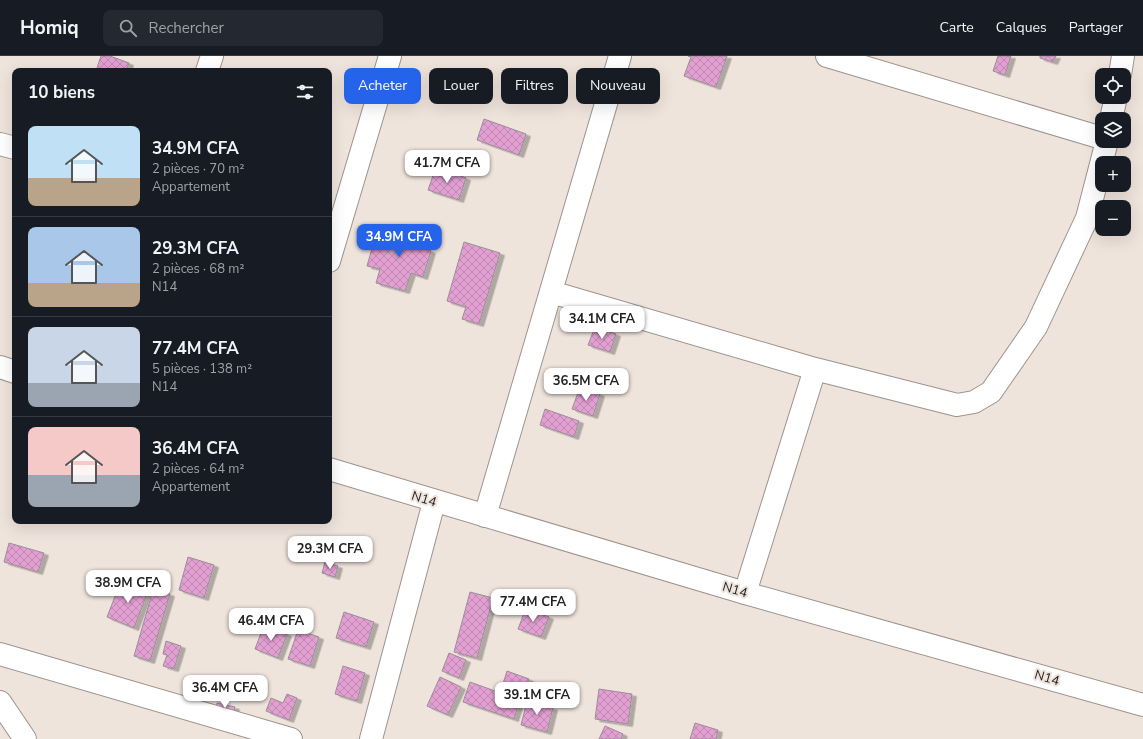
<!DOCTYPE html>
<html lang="fr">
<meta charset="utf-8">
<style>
:root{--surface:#171b24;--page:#242831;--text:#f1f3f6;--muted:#9ea1a6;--line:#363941;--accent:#2563eb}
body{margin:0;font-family:"Nunito Sans",sans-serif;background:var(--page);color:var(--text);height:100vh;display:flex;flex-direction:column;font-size:15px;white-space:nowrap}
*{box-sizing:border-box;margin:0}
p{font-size:13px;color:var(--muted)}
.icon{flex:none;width:22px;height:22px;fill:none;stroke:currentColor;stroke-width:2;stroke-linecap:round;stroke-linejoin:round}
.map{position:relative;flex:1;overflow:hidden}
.details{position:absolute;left:12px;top:12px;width:320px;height:456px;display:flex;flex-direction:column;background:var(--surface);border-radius:8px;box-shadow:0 4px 16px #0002}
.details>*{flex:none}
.guide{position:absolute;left:344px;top:12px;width:380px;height:36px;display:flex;gap:8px}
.controls{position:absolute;left:1095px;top:12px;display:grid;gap:8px}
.controls a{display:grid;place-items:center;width:36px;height:36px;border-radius:8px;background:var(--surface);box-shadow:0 4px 16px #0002;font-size:20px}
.price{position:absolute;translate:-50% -34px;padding:0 9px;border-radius:8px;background:#fff;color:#222;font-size:13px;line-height:26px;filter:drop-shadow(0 1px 2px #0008)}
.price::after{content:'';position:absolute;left:50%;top:24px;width:12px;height:9px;margin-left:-6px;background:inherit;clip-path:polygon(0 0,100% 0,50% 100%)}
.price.current{background:var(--accent);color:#fff}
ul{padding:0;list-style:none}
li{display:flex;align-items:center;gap:12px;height:100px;padding:0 16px}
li+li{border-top:1px solid var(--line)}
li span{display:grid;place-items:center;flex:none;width:112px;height:80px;border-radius:8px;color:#555}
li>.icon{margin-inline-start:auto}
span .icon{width:48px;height:48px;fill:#fffc;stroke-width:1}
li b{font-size:17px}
h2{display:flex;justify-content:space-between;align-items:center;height:48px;padding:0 16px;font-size:17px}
.pill{padding:0 14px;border-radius:8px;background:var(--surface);box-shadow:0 4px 16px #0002;font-size:14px;line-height:36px}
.pill.current{background:var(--accent);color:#fff}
header{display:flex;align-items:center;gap:24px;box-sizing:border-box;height:56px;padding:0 20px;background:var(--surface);border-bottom:1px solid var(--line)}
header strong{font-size:19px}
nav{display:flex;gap:22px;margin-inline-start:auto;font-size:14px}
.search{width:280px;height:36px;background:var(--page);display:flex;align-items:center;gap:10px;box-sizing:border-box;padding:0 14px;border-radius:8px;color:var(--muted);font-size:15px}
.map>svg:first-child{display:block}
.building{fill:url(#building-cross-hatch);stroke:#998f96;filter:url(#shadow)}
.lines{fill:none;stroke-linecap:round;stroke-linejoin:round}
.minor-casing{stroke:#9e938d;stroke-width:24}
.major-casing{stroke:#9e938d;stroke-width:24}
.minor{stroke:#fff;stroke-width:22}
.major{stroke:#fff;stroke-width:22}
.labels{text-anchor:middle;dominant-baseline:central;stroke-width:4;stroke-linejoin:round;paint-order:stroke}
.street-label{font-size:13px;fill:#221e1b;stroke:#efe4dc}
</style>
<header>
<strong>Homiq</strong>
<div class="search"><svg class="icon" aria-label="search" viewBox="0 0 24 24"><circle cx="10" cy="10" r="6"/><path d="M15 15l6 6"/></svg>Rechercher</div>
<nav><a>Carte</a><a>Calques</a><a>Partager</a></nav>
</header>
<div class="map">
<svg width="1143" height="683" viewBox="0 0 1143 683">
<defs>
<pattern id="building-cross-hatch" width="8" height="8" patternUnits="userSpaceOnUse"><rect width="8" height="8" fill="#e19fd2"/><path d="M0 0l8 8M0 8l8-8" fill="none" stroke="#c188b4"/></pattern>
<filter id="shadow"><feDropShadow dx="4.5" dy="2.5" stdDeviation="0" flood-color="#0004"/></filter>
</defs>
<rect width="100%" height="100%" fill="#efe4dc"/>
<path class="building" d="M101,0H110L129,7L126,15H96Z
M688,0H727L716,31L684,20L691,1Z
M998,0H1011L1005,19L993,15Z
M1040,0H1056L1053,6L1040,2Z
M484,63L526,78L519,99L477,84Z
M436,111L466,122L459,144L428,134Z
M394,170L424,179L420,191L431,195L423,221L411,217L405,235L376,227L380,213L367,210L376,178L391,182Z
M464,186L500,197L479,268L462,263L466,251L447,245Z
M595,271L616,278L610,296L588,289Z
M580,331L600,338L593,360L572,353Z
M545,353L579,365L574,381L540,369Z
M9,487L44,497L38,516L4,506Z
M188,501L214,509L204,542L179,534Z
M325,506L338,510L335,521L322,517Z
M121,525L148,535L134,572L107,561Z
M153,534L170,538L150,605L134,600Z
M470,536L493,542L477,602L454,596Z
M526,552L549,561L541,581L518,573Z
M344,556L374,566L366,591L336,582Z
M264,569L287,578L278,602L255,593Z
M298,574L319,581L310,610L288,603Z
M166,585L181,590L174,613L163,610L167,599L163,598Z
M449,597L466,604L459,622L442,615Z
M343,610L365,617L357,645L335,638Z
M507,615L529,623L521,642L501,634Z
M440,621L461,631L448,659L427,650Z
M470,626L520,644L514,663L463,646Z
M599,633L632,638L628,668L595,663Z
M287,638L297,642L289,664L266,655L271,642L283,647Z
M527,645L553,652L547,676L521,669Z
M217,647L235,651L233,660L215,655Z
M695,667L718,674L716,683H690Z
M605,670L623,678L621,683H599Z"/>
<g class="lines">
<g class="minor-casing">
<path id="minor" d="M827,0L1102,82
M207,15L212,0
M1120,19L1123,0
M1111,63L1116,41
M0,88L15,92
M329,205L390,0
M551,236L815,313L957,349L974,346L991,336L1036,271L1087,162L1107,85
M485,460L620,0
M745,537L815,313
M0,598L291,683
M0,646L25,683
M371,683L434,446"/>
</g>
<g class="major-casing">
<path id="major" d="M0,311L15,316
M329,413L745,537L1143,649"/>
</g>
<use href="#minor" class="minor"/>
<use href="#major" class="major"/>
</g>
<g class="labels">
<g class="street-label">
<text transform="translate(424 443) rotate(17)">N14</text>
<text transform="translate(735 534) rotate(16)">N14</text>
<text transform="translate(1047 622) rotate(16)">N14</text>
</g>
</g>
</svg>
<div class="controls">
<a><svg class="icon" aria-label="locate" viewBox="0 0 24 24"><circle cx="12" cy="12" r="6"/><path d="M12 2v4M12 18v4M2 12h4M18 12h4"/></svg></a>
<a><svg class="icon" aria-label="layers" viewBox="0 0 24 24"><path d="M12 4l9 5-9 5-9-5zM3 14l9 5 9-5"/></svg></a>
<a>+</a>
<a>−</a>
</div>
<b class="price" style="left:447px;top:128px">41.7M CFA</b>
<b class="price current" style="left:399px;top:202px">34.9M CFA</b>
<b class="price" style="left:602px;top:284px">34.1M CFA</b>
<b class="price" style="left:586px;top:346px">36.5M CFA</b>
<b class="price" style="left:330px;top:514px">29.3M CFA</b>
<b class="price" style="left:128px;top:548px">38.9M CFA</b>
<b class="price" style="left:533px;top:567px">77.4M CFA</b>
<b class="price" style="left:271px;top:586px">46.4M CFA</b>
<b class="price" style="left:225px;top:653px">36.4M CFA</b>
<b class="price" style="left:537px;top:660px">39.1M CFA</b>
<div class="guide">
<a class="pill current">Acheter</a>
<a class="pill">Louer</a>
<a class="pill">Filtres</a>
<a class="pill">Nouveau</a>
</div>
<section class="details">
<h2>10 biens<svg class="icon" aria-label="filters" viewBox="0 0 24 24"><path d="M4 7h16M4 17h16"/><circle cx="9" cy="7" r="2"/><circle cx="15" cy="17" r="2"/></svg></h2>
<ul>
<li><span style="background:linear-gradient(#bfe0f5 65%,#b9a48a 0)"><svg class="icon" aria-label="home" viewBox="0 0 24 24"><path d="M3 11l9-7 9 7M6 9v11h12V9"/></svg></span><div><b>34.9M CFA</b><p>2 pièces · 70 m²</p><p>Appartement</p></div></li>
<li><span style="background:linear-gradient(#a9c7e8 70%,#b9a48a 0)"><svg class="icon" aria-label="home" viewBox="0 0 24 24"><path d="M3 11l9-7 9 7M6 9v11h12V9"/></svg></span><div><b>29.3M CFA</b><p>2 pièces · 68 m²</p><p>N14</p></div></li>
<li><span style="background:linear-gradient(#c9d6e8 70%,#9aa5b1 0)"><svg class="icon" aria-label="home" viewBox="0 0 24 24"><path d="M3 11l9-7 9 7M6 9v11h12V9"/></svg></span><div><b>77.4M CFA</b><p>5 pièces · 138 m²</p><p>N14</p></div></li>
<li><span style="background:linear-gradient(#f6c9c9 60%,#9aa5b1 0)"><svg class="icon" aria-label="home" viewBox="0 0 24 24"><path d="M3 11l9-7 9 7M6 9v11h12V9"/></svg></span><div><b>36.4M CFA</b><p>2 pièces · 64 m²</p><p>Appartement</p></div></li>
</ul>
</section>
</div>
